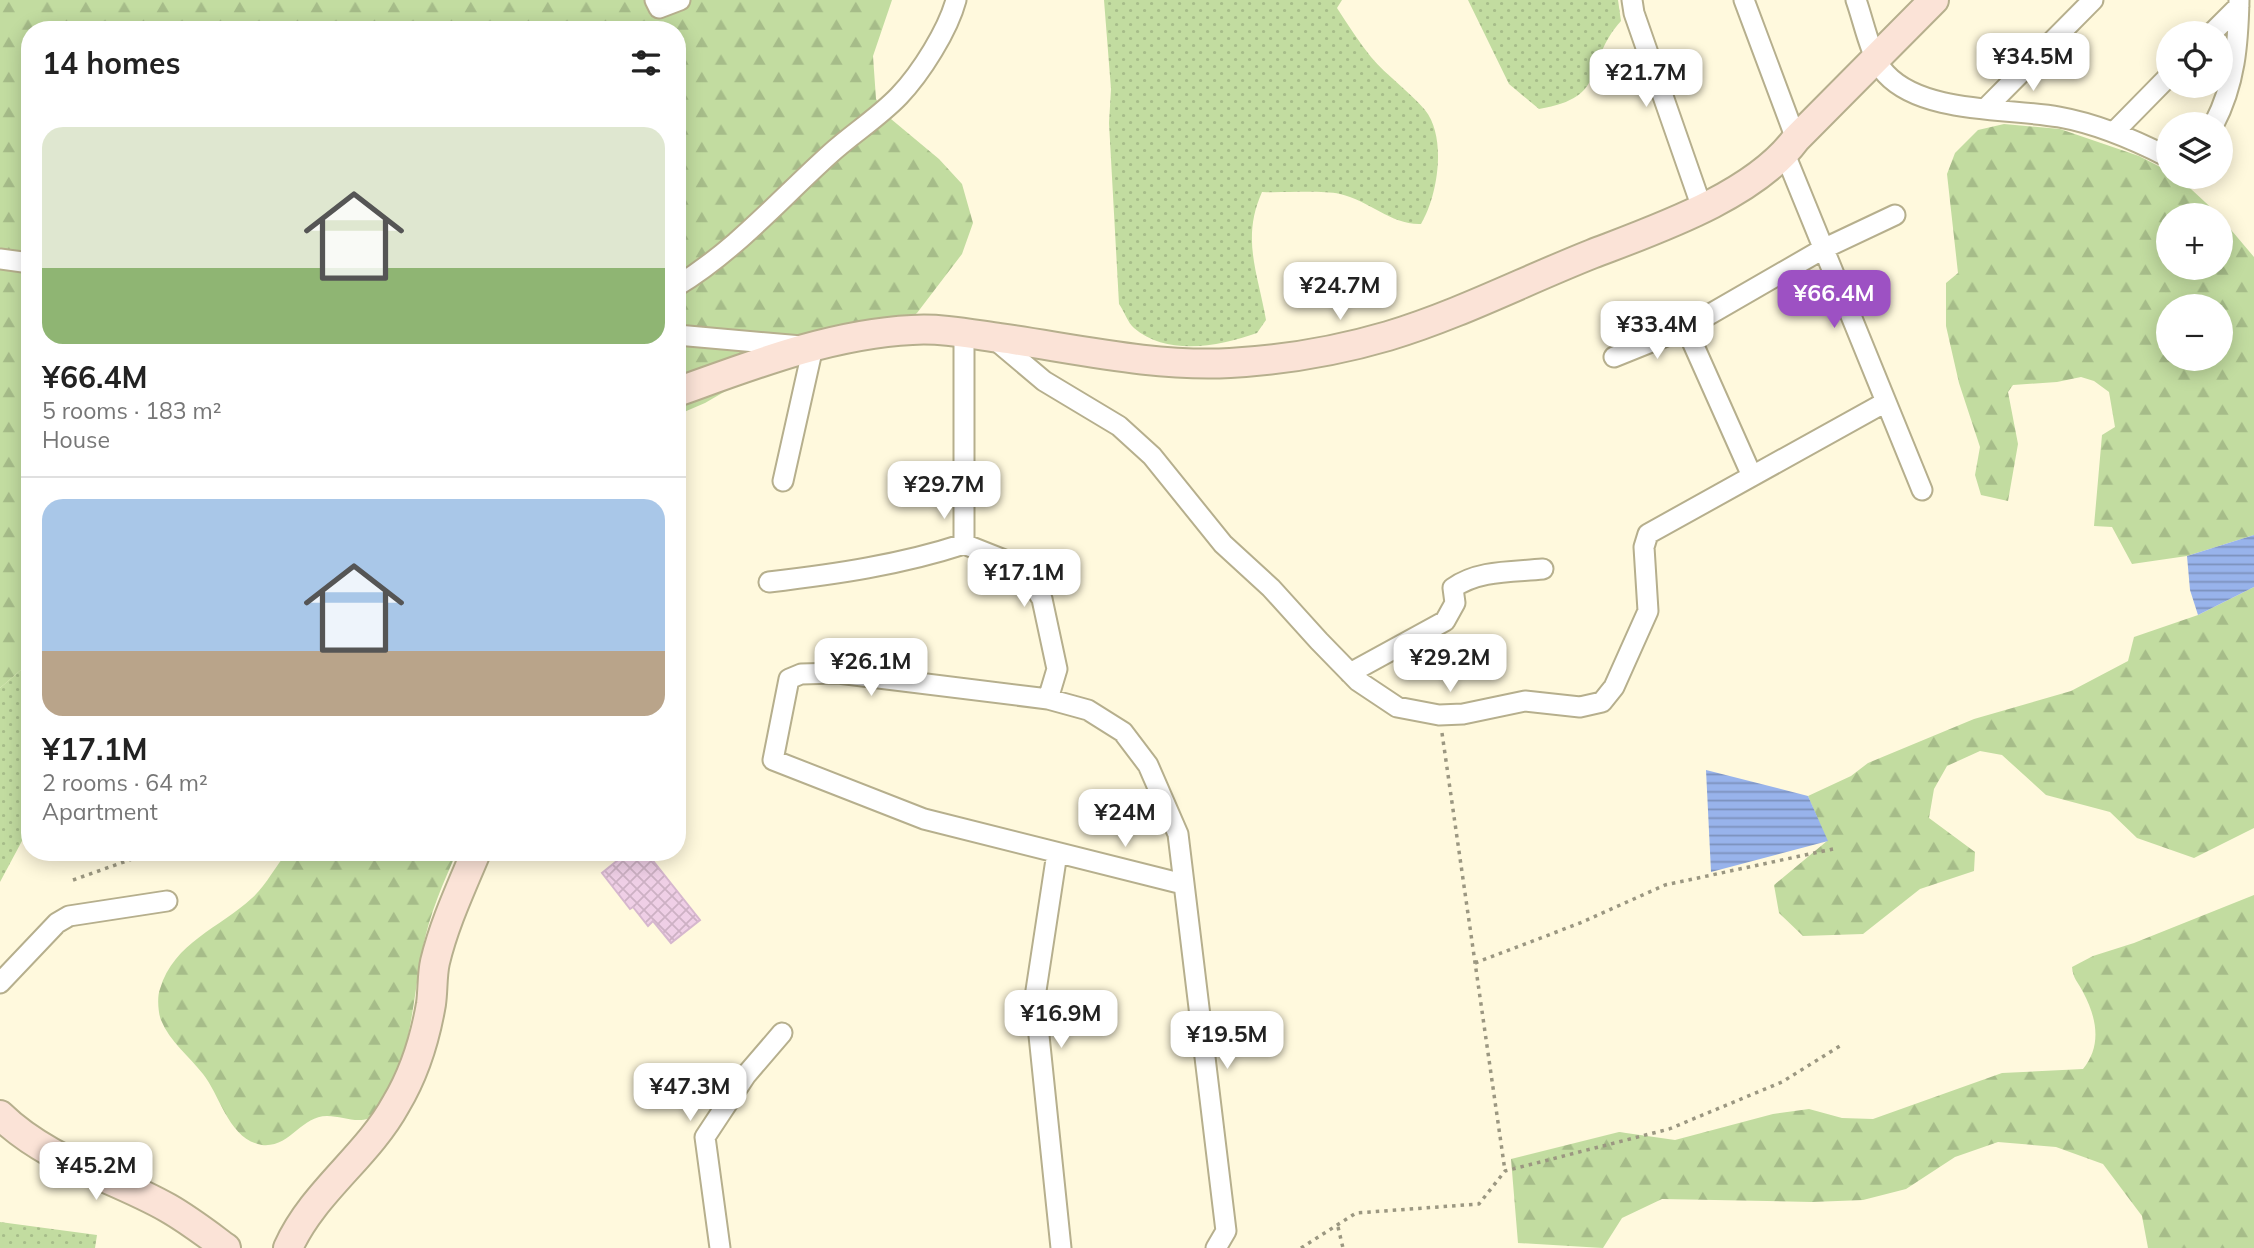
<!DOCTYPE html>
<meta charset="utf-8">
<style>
:root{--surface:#fff;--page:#f2f2f2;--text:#222;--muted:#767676;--line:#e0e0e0;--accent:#9d51c3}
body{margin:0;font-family:Mulish,sans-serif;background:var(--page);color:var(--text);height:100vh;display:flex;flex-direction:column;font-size:26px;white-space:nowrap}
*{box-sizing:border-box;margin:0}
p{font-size:23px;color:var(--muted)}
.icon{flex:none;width:38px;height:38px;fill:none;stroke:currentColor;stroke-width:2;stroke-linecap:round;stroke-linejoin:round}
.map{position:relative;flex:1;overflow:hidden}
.details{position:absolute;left:21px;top:21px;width:665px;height:840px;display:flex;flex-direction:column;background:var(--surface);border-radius:28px;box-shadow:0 4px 18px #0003}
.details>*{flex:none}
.controls{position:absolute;left:2156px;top:21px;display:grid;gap:14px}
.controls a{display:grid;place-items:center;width:77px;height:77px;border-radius:50%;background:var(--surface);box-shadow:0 4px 18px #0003;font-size:35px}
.price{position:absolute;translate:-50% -60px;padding:0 16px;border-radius:14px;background:#fff;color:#222;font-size:23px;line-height:46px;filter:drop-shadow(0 2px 4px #0008)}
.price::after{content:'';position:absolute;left:50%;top:42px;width:21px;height:16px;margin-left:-10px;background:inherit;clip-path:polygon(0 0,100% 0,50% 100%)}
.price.current{background:var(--accent);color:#fff}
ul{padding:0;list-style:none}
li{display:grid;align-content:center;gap:14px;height:371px;padding:0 21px}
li+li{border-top:2px solid var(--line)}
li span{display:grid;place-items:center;height:217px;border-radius:21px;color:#555}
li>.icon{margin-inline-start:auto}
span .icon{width:126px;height:126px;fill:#fffc;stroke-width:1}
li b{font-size:30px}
h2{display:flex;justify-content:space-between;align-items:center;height:84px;padding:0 21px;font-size:30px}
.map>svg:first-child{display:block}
.grass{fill:url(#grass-dots)}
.forest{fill:url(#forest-firs);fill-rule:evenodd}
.water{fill:url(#water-rules)}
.building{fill:url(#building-cross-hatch);stroke:#d6b7ce;stroke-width:2}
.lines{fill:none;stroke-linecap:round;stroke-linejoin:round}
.street-casing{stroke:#b6af8d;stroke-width:23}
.secondary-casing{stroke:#b6af8d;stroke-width:32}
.path{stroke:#9b9781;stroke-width:3.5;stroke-dasharray:3.5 5;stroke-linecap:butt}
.street{stroke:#fff;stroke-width:19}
.secondary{stroke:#fbe3d7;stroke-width:28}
</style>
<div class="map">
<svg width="2254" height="1248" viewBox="0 0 2254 1248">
<defs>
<pattern id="grass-dots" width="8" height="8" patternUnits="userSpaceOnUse" patternTransform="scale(1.75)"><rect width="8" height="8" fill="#c2dca0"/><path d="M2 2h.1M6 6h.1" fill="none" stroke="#a6bc89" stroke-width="1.8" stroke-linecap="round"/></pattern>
<pattern id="forest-firs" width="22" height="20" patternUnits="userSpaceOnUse" patternTransform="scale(1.75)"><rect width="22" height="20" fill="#c2dca0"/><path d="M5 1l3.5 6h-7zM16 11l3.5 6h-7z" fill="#a6bc89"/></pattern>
<pattern id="water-rules" width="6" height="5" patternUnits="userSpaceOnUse" patternTransform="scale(1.75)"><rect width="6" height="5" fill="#98b3eb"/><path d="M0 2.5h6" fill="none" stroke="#7c91bd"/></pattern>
<pattern id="building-cross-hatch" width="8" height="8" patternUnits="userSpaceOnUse" patternTransform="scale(1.75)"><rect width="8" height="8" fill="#efcfe6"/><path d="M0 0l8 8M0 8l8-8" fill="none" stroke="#cdb1c4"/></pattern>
</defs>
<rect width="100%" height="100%" fill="#fff9dd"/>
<path class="grass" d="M1104,0H1342L1337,8C1348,25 1359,42 1371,57C1387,76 1409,91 1425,110C1447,137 1438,196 1421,224C1391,225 1370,201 1340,194C1321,190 1283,193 1262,192C1241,239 1258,273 1266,320L1257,333C1220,346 1168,357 1134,328C1128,323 1124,311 1119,304L1109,123L1111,89Z
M1468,0H1618L1621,21C1582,64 1611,97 1539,109L1509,84Z
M30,662V826L0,882V688Z
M0,1222L97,1235L95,1248H0Z"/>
<path class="forest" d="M0,0H892L873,56L876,99L885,114L939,159L962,184L973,223L962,254L917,313L877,345L779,360L705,403L677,415V30H30V662L0,688Z
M2004,124L2060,129L2139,156L2168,171V177H2178L2219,215H2168V268H2221V218L2254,257V535L2187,556L2132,564L2112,527L2094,526L2102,435L2115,427L2109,392L2094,381L2081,377L2057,382L2013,385L2008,392L2018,444L2008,501L1981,495L1975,475L1980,447L1959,383L1946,326V283L1958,273L1947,174L1955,153L1978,130ZM2168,306H2221V359H2168Z
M2254,587V828L2194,858L2137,838L2110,812L2046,795L2002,755L1980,751L1947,766L1934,789L1929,818L1975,852L1974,871L1920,889L1863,934L1803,936L1779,913L1774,885L1827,841L1808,796L1851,776L1868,763L1974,719L2071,691L2128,661L2134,637L2198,615Z
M288,852H457C443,883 430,913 423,947C413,997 412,1048 388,1095C385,1101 382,1109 378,1113C362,1127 345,1116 327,1116C301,1116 290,1148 262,1145C229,1140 220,1095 203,1074C189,1056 170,1042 161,1020C158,1013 157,996 160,989C174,942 220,928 252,898C266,886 275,866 288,852Z
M2254,895V1248H2148L2142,1216L2103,1164L2056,1147L1998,1142L1955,1157L1906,1189L1863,1200L1812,1202L1662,1199L1622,1218L1603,1248L1518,1243L1511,1159L1619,1132L1675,1140L1773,1114L1809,1109L1842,1118L1873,1119L2002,1073L2083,1069C2102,1046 2097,1018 2083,992C2078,982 2073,979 2072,967L2093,956L2134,943Z"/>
<path class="water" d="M2254,535V587L2198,615L2190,590L2187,556Z
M1706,770L1808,796L1828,841L1711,872Z"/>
<path class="building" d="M628,852H646L700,920L671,943L653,921L648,926L633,907L630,909L602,873Z"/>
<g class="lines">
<g class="street-casing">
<path id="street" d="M655,0L659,8L680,0
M1632,0L1634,13L1702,208
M1744,0L1796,139
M1856,0C1864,22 1870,57 1886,74C1923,114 2009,108 2059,117C2098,124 2133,139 2168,157
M2212,33L2239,6
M1986,108L2093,0
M2214,124C2235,84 2238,44 2239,0
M2114,132L2168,77
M1785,154L1922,490
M0,259L30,263
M677,286C736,250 779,200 830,154C852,134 879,117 899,96C921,73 948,30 956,0
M677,335L813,347L783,481
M993,338L1044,381L1119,426L1152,456L1223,544L1271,588L1319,641L1358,681L1397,707L1439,715L1463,714L1525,701L1580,707L1602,702L1614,687L1648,611L1644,547L1648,534L1884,403
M1614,357L1686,328
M1752,476L1686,328L1823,249L1895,215
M964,544L1022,567L1042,599L1057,669L1048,699
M769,582C836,574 900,565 964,544V333
M1350,673L1445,621L1455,603L1453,588C1478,570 1512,572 1543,569
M1057,853L1035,997L1061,1248
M1183,884L924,819L773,760L789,679L801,674L838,673L1048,699L1088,710L1123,732L1148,765L1178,834L1226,1231L1216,1248
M0,983L57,923L69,916L167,901
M720,1248L705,1137L746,1075L782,1033"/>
</g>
<g class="secondary-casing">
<path id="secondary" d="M677,392C752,365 831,334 912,330C941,328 971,334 1000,338C1076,349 1154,367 1230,363C1283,360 1337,351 1388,336C1458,315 1524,281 1592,254C1657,229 1754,196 1796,139L1934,0
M0,1115C48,1162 112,1176 168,1208C189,1220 207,1234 226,1248
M288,1248C313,1192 367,1157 396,1104C414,1074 425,1039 431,1004C433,990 432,975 435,962C444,924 461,888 476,852"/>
</g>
<path class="path" d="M1442,733L1505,1171
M73,880L152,852
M1475,963L1580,923L1665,885L1833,849
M1338,1227L1343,1248
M1301,1248L1356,1213L1479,1204L1505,1171L1669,1129L1782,1082L1843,1044"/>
<use href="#street" class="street"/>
<use href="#secondary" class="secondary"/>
</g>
</svg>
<div class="controls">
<a><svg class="icon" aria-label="locate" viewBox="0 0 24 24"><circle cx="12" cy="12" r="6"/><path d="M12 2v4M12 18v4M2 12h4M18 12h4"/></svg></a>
<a><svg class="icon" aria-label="layers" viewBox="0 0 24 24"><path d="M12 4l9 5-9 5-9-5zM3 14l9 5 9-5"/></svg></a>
<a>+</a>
<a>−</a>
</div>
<b class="price" style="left:2033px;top:93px">¥34.5M</b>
<b class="price" style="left:1646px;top:109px">¥21.7M</b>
<b class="price" style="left:1340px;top:322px">¥24.7M</b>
<b class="price current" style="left:1834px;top:330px">¥66.4M</b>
<b class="price" style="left:1657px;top:361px">¥33.4M</b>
<b class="price" style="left:944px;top:521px">¥29.7M</b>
<b class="price" style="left:1024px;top:609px">¥17.1M</b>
<b class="price" style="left:1450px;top:694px">¥29.2M</b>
<b class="price" style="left:871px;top:698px">¥26.1M</b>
<b class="price" style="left:1125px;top:849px">¥24M</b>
<b class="price" style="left:1061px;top:1050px">¥16.9M</b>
<b class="price" style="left:1227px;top:1071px">¥19.5M</b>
<b class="price" style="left:690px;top:1123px">¥47.3M</b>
<b class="price" style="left:96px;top:1202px">¥45.2M</b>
<section class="details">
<h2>14 homes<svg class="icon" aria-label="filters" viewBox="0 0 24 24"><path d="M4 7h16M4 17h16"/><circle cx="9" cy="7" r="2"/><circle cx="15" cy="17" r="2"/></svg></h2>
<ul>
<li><span style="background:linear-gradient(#dfe7d0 65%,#8fb573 0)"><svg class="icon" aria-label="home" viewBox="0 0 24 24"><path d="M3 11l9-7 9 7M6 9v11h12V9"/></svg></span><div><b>¥66.4M</b><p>5 rooms · 183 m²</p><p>House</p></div></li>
<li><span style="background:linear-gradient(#a9c7e8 70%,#b9a48a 0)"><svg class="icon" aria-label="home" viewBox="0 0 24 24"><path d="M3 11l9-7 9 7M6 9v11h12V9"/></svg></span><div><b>¥17.1M</b><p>2 rooms · 64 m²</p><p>Apartment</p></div></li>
</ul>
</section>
</div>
